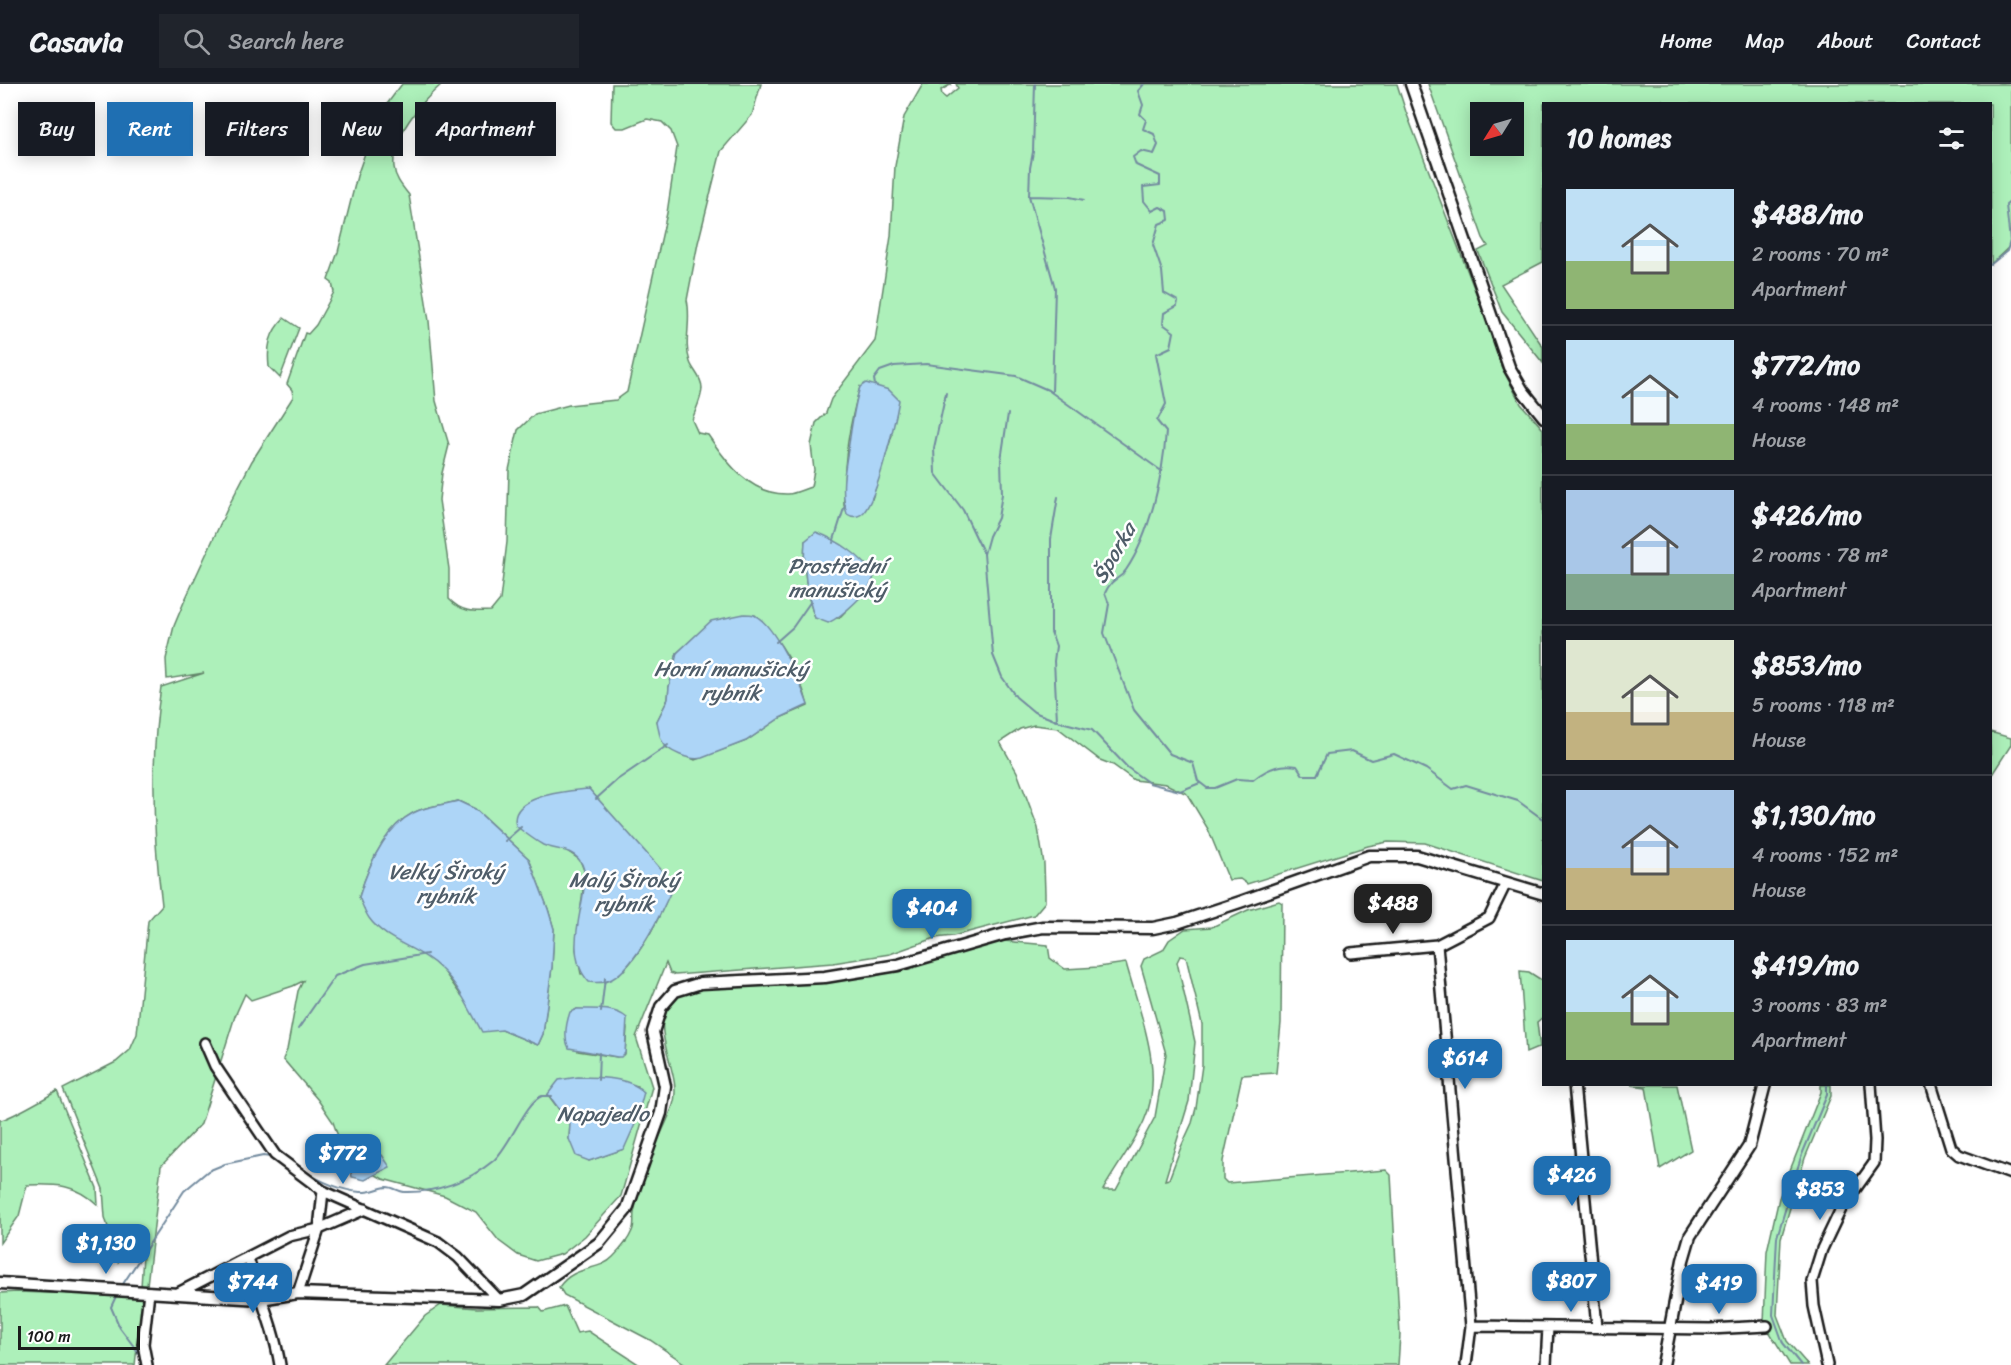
<!DOCTYPE html>
<meta charset="utf-8">
<style>
:root{--surface:#171b24;--page:#20242c;--text:#f1f3f6;--muted:#9ea1a6;--line:#363941;--accent:#1f6fb2}
body{margin:0;font-family:Sriracha,sans-serif;background:var(--page);color:var(--text);height:100vh;display:flex;flex-direction:column;font-size:22px;white-space:nowrap}
*{box-sizing:border-box;margin:0}
p{font-size:20px;color:var(--muted)}
.icon{flex:none;width:33px;height:33px;fill:none;stroke:currentColor;stroke-width:2;stroke-linecap:round;stroke-linejoin:round}
.map{position:relative;flex:1;overflow:hidden}
.panel{position:absolute;left:1542px;top:18px;width:450px;height:984px;display:flex;flex-direction:column;background:var(--surface);border-radius:0px;box-shadow:0 3px 15px #0003}
.panel>*{flex:none}
.banner{position:absolute;left:18px;top:18px;width:570px;height:54px;display:flex;gap:12px}
.needle{width:39px;rotate:233deg}
.tools{position:absolute;left:1470px;top:18px;display:grid;gap:12px}
.tools a{display:grid;place-items:center;width:54px;height:54px;border-radius:0px;background:var(--surface);box-shadow:0 3px 15px #0003;font-size:30px}
.scale{position:absolute;left:18px;bottom:15px;width:122px;box-sizing:border-box;padding-left:6px;border:3px solid #1c1c1c;border-top:0;font-size:16px;line-height:21px;white-space:nowrap;color:#1c1c1c;-webkit-text-stroke:4px #fff;paint-order:stroke}
.price{position:absolute;translate:-50% -51px;padding:0 14px;border-radius:12px;background:var(--accent);color:#fff;font-size:20px;line-height:39px;filter:drop-shadow(0 2px 3px #0008)}
.price::after{content:'';position:absolute;left:50%;top:36px;width:18px;height:14px;margin-left:-9px;background:inherit;clip-path:polygon(0 0,100% 0,50% 100%)}
.price.selected{background:#222;color:#fff}
ul{padding:0;list-style:none}
li{display:flex;align-items:center;gap:18px;height:150px;padding:0 24px}
li+li{border-top:2px solid var(--line)}
li span{display:grid;place-items:center;flex:none;width:168px;height:120px;border-radius:0px;color:#555}
li>.icon{margin-inline-start:auto}
span .icon{width:72px;height:72px;fill:#fffc;stroke-width:1}
li b{font-size:26px}
h2{display:flex;justify-content:space-between;align-items:center;height:72px;padding:0 24px;font-size:26px}
.chip{padding:0 21px;border-radius:0px;background:var(--surface);box-shadow:0 3px 15px #0003;font-size:21px;line-height:54px}
.chip.selected{background:var(--accent);color:#fff}
header{display:flex;align-items:center;gap:36px;box-sizing:border-box;height:84px;padding:0 30px;background:var(--surface);border-bottom:2px solid var(--line)}
header strong{font-size:28px}
nav{display:flex;gap:33px;margin-inline-start:auto;font-size:21px}
.search{width:420px;height:54px;background:var(--page);display:flex;align-items:center;gap:15px;box-sizing:border-box;padding:0 21px;border-radius:0px;color:var(--muted);font-size:22px}
.map>svg:first-child{display:block}
.green{fill:#adf0ba;stroke:#64866b;stroke-width:1.5;fill-rule:evenodd}
.water{fill:#add5f7;stroke:#738b9f;stroke-width:1.5}
.lines{fill:none;stroke-linecap:round;stroke-linejoin:round}
.stream{stroke:#738b9f;stroke-width:2}
.minor-casing{stroke:#1c1c1c;stroke-width:14}
.tertiary-casing{stroke:#1c1c1c;stroke-width:15}
.minor{stroke:#fff;stroke-width:9}
.tertiary{stroke:#fff;stroke-width:10}
.labels{text-anchor:middle;dominant-baseline:central;stroke-width:5;stroke-linejoin:round;paint-order:stroke}
.water-label{font-size:21px;font-style:italic;fill:#4f5d69;stroke:#fff}
</style>
<header>
<strong>Casavia</strong>
<div class="search"><svg class="icon" aria-label="search" viewBox="0 0 24 24"><circle cx="10" cy="10" r="6"/><path d="M15 15l6 6"/></svg>Search here</div>
<nav><a>Home</a><a>Map</a><a>About</a><a>Contact</a></nav>
</header>
<div class="map">
<svg width="2011" height="1281" viewBox="0 0 2011 1281">
<rect width="100%" height="100%" fill="#fff"/>
<filter id="ink" filterUnits="userSpaceOnUse"><feTurbulence type="fractalNoise" baseFrequency=".0167" numOctaves="2"/><feDisplacementMap in="SourceGraphic" scale="12" xChannelSelector="R" yChannelSelector="G"/><feConvolveMatrix kernelMatrix="1 2 1 2 8 2 1 2 1" color-interpolation-filters="sRGB"/></filter>
<g filter="url(#ink)">
<path class="green" d="M402,0H442C421,18 391,53 394,83C395,94 402,102 409,111L429,237L436,317L449,361L442,389L439,416L449,485V515C461,528 473,528 491,527L500,516L507,458L509,386L518,346L535,330L569,321L616,316L627,308L667,129L677,63L671,47L662,38L647,35L625,44H616L611,38L612,0H761L752,31L721,67L698,159L687,216C692,237 683,258 690,278C693,287 702,293 702,304C702,314 695,327 692,336L698,349L708,351C727,379 750,411 788,410C795,410 804,405 811,403L814,386L811,361L816,339L826,329L831,315L875,257L891,152L895,82L904,33L923,0H952L941,6L942,11L946,14L958,4L956,0H1397L1406,28L1493,253L1501,282L1521,320L1543,345V797L1425,759L1388,758L1368,762L1247,800L1240,795L1229,796L1208,745L1187,710L1166,700L1134,696L1113,681L1100,676L1058,644L1034,641L1020,645L1000,658L1017,688L1038,744L1044,780L1045,809V818L1034,831L953,852L935,854L890,870L833,879L675,891L670,889L666,879L636,953L652,1003L621,1112L585,1152L562,1170L536,1177L518,1171L499,1157L476,1128L445,1112L383,1095L353,1078L340,1058L333,1038L318,1016L283,975L287,966L298,907L303,897L293,902L251,916L245,910L235,932L201,1040L161,1082L147,1201L144,1205L141,1203L143,1171L138,1174H121L118,1178L105,1133L103,1105L63,1005L116,978L130,966L137,950L148,837L162,821C153,750 150,674 161,603L204,589L167,595L166,575L174,542L184,518L229,421L252,377L293,313L292,306L287,300L305,249L308,250L316,241L334,208L332,199L328,196L338,168L357,92L378,32ZM860,303L892,351L872,415L844,420C843,381 849,341 860,303ZM805,457L839,460L869,483L868,504L839,534H815C806,511 803,482 805,457ZM755,531C780,554 800,589 808,622L780,634L746,657L695,676L667,664L657,637L668,615L669,603L677,569L696,552ZM589,705L673,800C662,829 645,863 624,886L581,890L576,865L585,789L580,776L567,767ZM458,717L475,725L529,775L548,825L554,845L552,883L543,950L538,961L502,946L460,910L443,886L426,871L386,850L359,813C368,783 384,745 413,729C425,722 444,721 458,717ZM577,925L614,928L627,944L625,970L617,973L578,967ZM602,994L638,1002L624,1065L589,1077L569,1055L570,1040L548,1011Z
M1428,0H2011V161L1991,180L1990,20H1662V17L1660,20H1544L1543,178L1501,200L1543,263V279L1502,228L1478,167L1488,162L1483,154ZM1514,28V62H1480V28Z
M284,234L299,244L280,294L269,283C267,263 269,249 284,234Z
M1990,648L2011,654V661L1991,692Z
M1279,817L1282,819L1281,939L1276,989L1242,991L1223,1077V1095L1227,1099L1386,1086L1391,1091L1400,1251L1398,1281H687L650,1256L564,1211L559,1203C575,1180 599,1188 613,1173C621,1165 628,1157 632,1147C635,1141 633,1135 634,1129C637,1111 647,1086 653,1068C659,1052 668,1037 673,1021C685,986 638,936 681,910C687,906 695,905 702,902L872,893L973,864L1004,857L1048,861L1050,874L1065,885L1098,883L1126,879C1139,927 1166,989 1144,1037C1133,1061 1116,1083 1103,1106H1116L1155,1033L1166,970L1141,882L1144,875L1163,866L1169,856L1185,845L1212,843L1248,826ZM1180,872L1186,873L1202,940V981L1196,1024L1192,1039L1181,1063L1169,1095L1165,1096L1189,1017L1195,958L1177,878Z
M1520,887L1529,888L1543,897V933L1537,938L1540,963L1526,969Z
M1631,1001H1677L1691,1066L1660,1085L1646,1003Z
M1821,1001H1831V1012L1805,1074L1781,1154L1777,1231L1787,1257L1808,1281H1790L1764,1239L1767,1167L1779,1114L1821,1008Z
M57,1007L97,1104L98,1121C76,1100 56,1100 27,1101L19,1132L0,1159V1036C7,1036 47,1013 57,1007Z
M17,1208L143,1212L135,1281H0V1209Z
M441,1221L477,1224L539,1223L543,1228L565,1222L577,1249L588,1247L640,1281H384L425,1232Z"/>
<path class="water" d="M866,299L889,306L899,316C895,339 878,411 864,428C859,433 853,434 847,430C840,407 845,383 849,360C852,340 854,322 860,303Z
M816,448C837,456 863,472 874,492C872,506 841,533 828,539L815,534C806,511 803,482 805,457Z
M744,530C747,530 751,530 754,531C775,540 801,600 808,621L780,634L746,657L702,674C691,677 667,668 662,657C659,651 658,643 657,637L668,615L669,603L677,569L711,537Z
M589,705L674,800C663,826 637,881 612,895C605,899 596,899 589,898C556,863 598,801 580,777C571,764 557,767 543,761C534,756 525,749 516,742C507,711 569,707 589,705Z
M458,717L475,725L529,775L548,825L554,845L552,883L543,950L538,961L502,946L482,948C470,927 459,901 441,885C421,864 386,858 369,834C365,828 362,820 359,813C368,783 384,744 413,729C425,722 444,721 458,717Z
M577,925C593,925 615,923 627,934L625,969L621,973H617L569,964C563,953 566,940 570,928Z
M578,993C599,994 628,992 644,1008L636,1038L624,1065L589,1077L576,1072L569,1055L570,1040L548,1010L559,996Z
M382,1071L390,1083L365,1096L352,1093L351,1087L347,1084V1079L358,1073Z"/>
<g class="lines">
<path class="stream" d="M1035,0L1033,68L1030,84L1029,112L1055,204L1052,308
M1144,0L1138,7L1143,21L1140,30L1146,36L1143,45L1154,50L1158,61L1154,70L1141,67L1133,73L1136,81L1160,92V101L1143,103L1144,117L1152,127L1160,123L1168,127L1169,136L1159,140L1153,161L1162,187L1164,209L1178,217L1177,222L1164,229L1163,240L1174,248L1171,263L1156,270L1166,320L1157,337L1166,348C1163,391 1150,451 1126,486C1119,497 1113,492 1105,509L1109,520L1104,549L1134,626L1170,670L1193,679L1198,697L1207,704H1215L1237,695L1253,696C1266,685 1281,679 1297,682L1303,691H1317L1327,670L1352,667L1371,676L1394,670L1426,685L1453,705L1466,701L1518,717L1544,736
M1029,112L1070,113L1084,116
M1990,181L2007,167L2010,157L2006,121L2011,117
M875,301L874,295L880,287L894,282L926,280L1016,292L1048,306L1160,386
M946,309L934,364L935,389L963,426L984,470L993,571L1002,593L1016,613L1034,628L1057,637L1092,646L1128,684L1149,699L1180,707L1200,699
M833,459L845,421
M984,470L989,452L998,434L1002,410L1001,376L1008,330
M776,558L793,543L811,517
M1057,636L1054,577L1056,562L1051,548V455L1058,413
M596,715L617,696L668,661
M505,757L521,743
M601,928L605,894
M298,945L335,892L365,880L427,870
M598,996L599,969
M301,1085C318,1096 339,1106 360,1108C370,1109 378,1104 387,1103C393,1103 398,1107 404,1108C436,1109 469,1097 493,1077C509,1064 526,1017 542,1012C543,1012 551,1012 552,1012
M121,1203L184,1107L208,1087L225,1080L263,1072L270,1073L272,1071
M117,1210L111,1223L120,1244L138,1268L143,1278
M1801,1281L1783,1259L1773,1231L1777,1153L1801,1073L1827,1011V1000"/>
<g class="minor-casing">
<path id="minor" d="M1351,869L1437,861
M205,959L215,982L275,1071L323,1107L438,1158L458,1173L499,1216
M1574,1000L1597,1243
M1931,1000L1951,1064L1959,1071L2011,1090
M248,1174C259,1210 274,1244 280,1281
M298,1209L319,1145L323,1107
M176,1210L289,1152L319,1145L365,1125
M1471,1242L1710,1245L1767,1242
M147,1281L143,1260L149,1208
M1466,1281L1471,1242L1437,861L1489,834L1506,799
M1546,1281L1548,1243
M1827,1281L1814,1222L1812,1197L1822,1165L1841,1125L1874,1079L1875,1056L1871,1000"/>
</g>
<g class="tertiary-casing">
<path id="tertiary" d="M1411,0L1509,283L1523,307L1544,333
M0,1199L260,1215L298,1209L499,1216L524,1211L599,1159L627,1125L661,1029L665,1002L653,948L661,923L675,907L701,899L825,893L898,881L1005,850L1043,843L1153,844L1177,839L1240,818L1369,772H1417L1544,810
M1663,1281L1683,1176L1690,1152L1749,1062L1765,1000"/>
</g>
<use href="#minor" class="minor"/>
<use href="#tertiary" class="tertiary"/>
</g>
</g>
<g class="labels">
<g class="water-label">
<text transform="translate(1114 469) rotate(-60)">Šporka</text>
<text x="837" y="482">Prostřední<tspan x="837" dy="24">manušický</tspan></text>
<text x="731" y="585">Horní manušický<tspan x="731" dy="24">rybník</tspan></text>
<text x="446" y="788">Velký Široký<tspan x="446" dy="24">rybník</tspan></text>
<text x="624" y="796">Malý Široký<tspan x="624" dy="24">rybník</tspan></text>
<text x="603" y="1030">Napajedlo</text>
</g>
</g>
</svg>
<div class="tools">
<a><svg class="needle" viewBox="-14 -14 28 28"><path d="M0-13l5 13h-10z" fill="#e53935"/><path d="M0 13l5-13h-10z" fill="#9ea1a6"/></svg></a>
</div>
<div class="scale">100 m</div>
<b class="price selected" style="left:1393px;top:851px">$488</b>
<b class="price" style="left:932px;top:856px">$404</b>
<b class="price" style="left:1465px;top:1006px">$614</b>
<b class="price" style="left:343px;top:1101px">$772</b>
<b class="price" style="left:1572px;top:1123px">$426</b>
<b class="price" style="left:1820px;top:1137px">$853</b>
<b class="price" style="left:106px;top:1191px">$1,130</b>
<b class="price" style="left:1571px;top:1229px">$807</b>
<b class="price" style="left:253px;top:1230px">$744</b>
<b class="price" style="left:1719px;top:1231px">$419</b>
<div class="banner">
<a class="chip">Buy</a>
<a class="chip selected">Rent</a>
<a class="chip">Filters</a>
<a class="chip">New</a>
<a class="chip">Apartment</a>
</div>
<section class="panel">
<h2>10 homes<svg class="icon" aria-label="filters" viewBox="0 0 24 24"><path d="M4 7h16M4 17h16"/><circle cx="9" cy="7" r="2"/><circle cx="15" cy="17" r="2"/></svg></h2>
<ul>
<li><span style="background:linear-gradient(#bfe0f5 60%,#8fb573 0)"><svg class="icon" aria-label="home" viewBox="0 0 24 24"><path d="M3 11l9-7 9 7M6 9v11h12V9"/></svg></span><div><b>$488/mo</b><p>2 rooms · 70 m²</p><p>Apartment</p></div></li>
<li><span style="background:linear-gradient(#bfe0f5 70%,#8fb573 0)"><svg class="icon" aria-label="home" viewBox="0 0 24 24"><path d="M3 11l9-7 9 7M6 9v11h12V9"/></svg></span><div><b>$772/mo</b><p>4 rooms · 148 m²</p><p>House</p></div></li>
<li><span style="background:linear-gradient(#a9c7e8 70%,#7fa58c 0)"><svg class="icon" aria-label="home" viewBox="0 0 24 24"><path d="M3 11l9-7 9 7M6 9v11h12V9"/></svg></span><div><b>$426/mo</b><p>2 rooms · 78 m²</p><p>Apartment</p></div></li>
<li><span style="background:linear-gradient(#dfe7d0 60%,#c2b280 0)"><svg class="icon" aria-label="home" viewBox="0 0 24 24"><path d="M3 11l9-7 9 7M6 9v11h12V9"/></svg></span><div><b>$853/mo</b><p>5 rooms · 118 m²</p><p>House</p></div></li>
<li><span style="background:linear-gradient(#a9c7e8 65%,#c2b280 0)"><svg class="icon" aria-label="home" viewBox="0 0 24 24"><path d="M3 11l9-7 9 7M6 9v11h12V9"/></svg></span><div><b>$1,130/mo</b><p>4 rooms · 152 m²</p><p>House</p></div></li>
<li><span style="background:linear-gradient(#bfe0f5 60%,#8fb573 0)"><svg class="icon" aria-label="home" viewBox="0 0 24 24"><path d="M3 11l9-7 9 7M6 9v11h12V9"/></svg></span><div><b>$419/mo</b><p>3 rooms · 83 m²</p><p>Apartment</p></div></li>
</ul>
</section>
</div>
